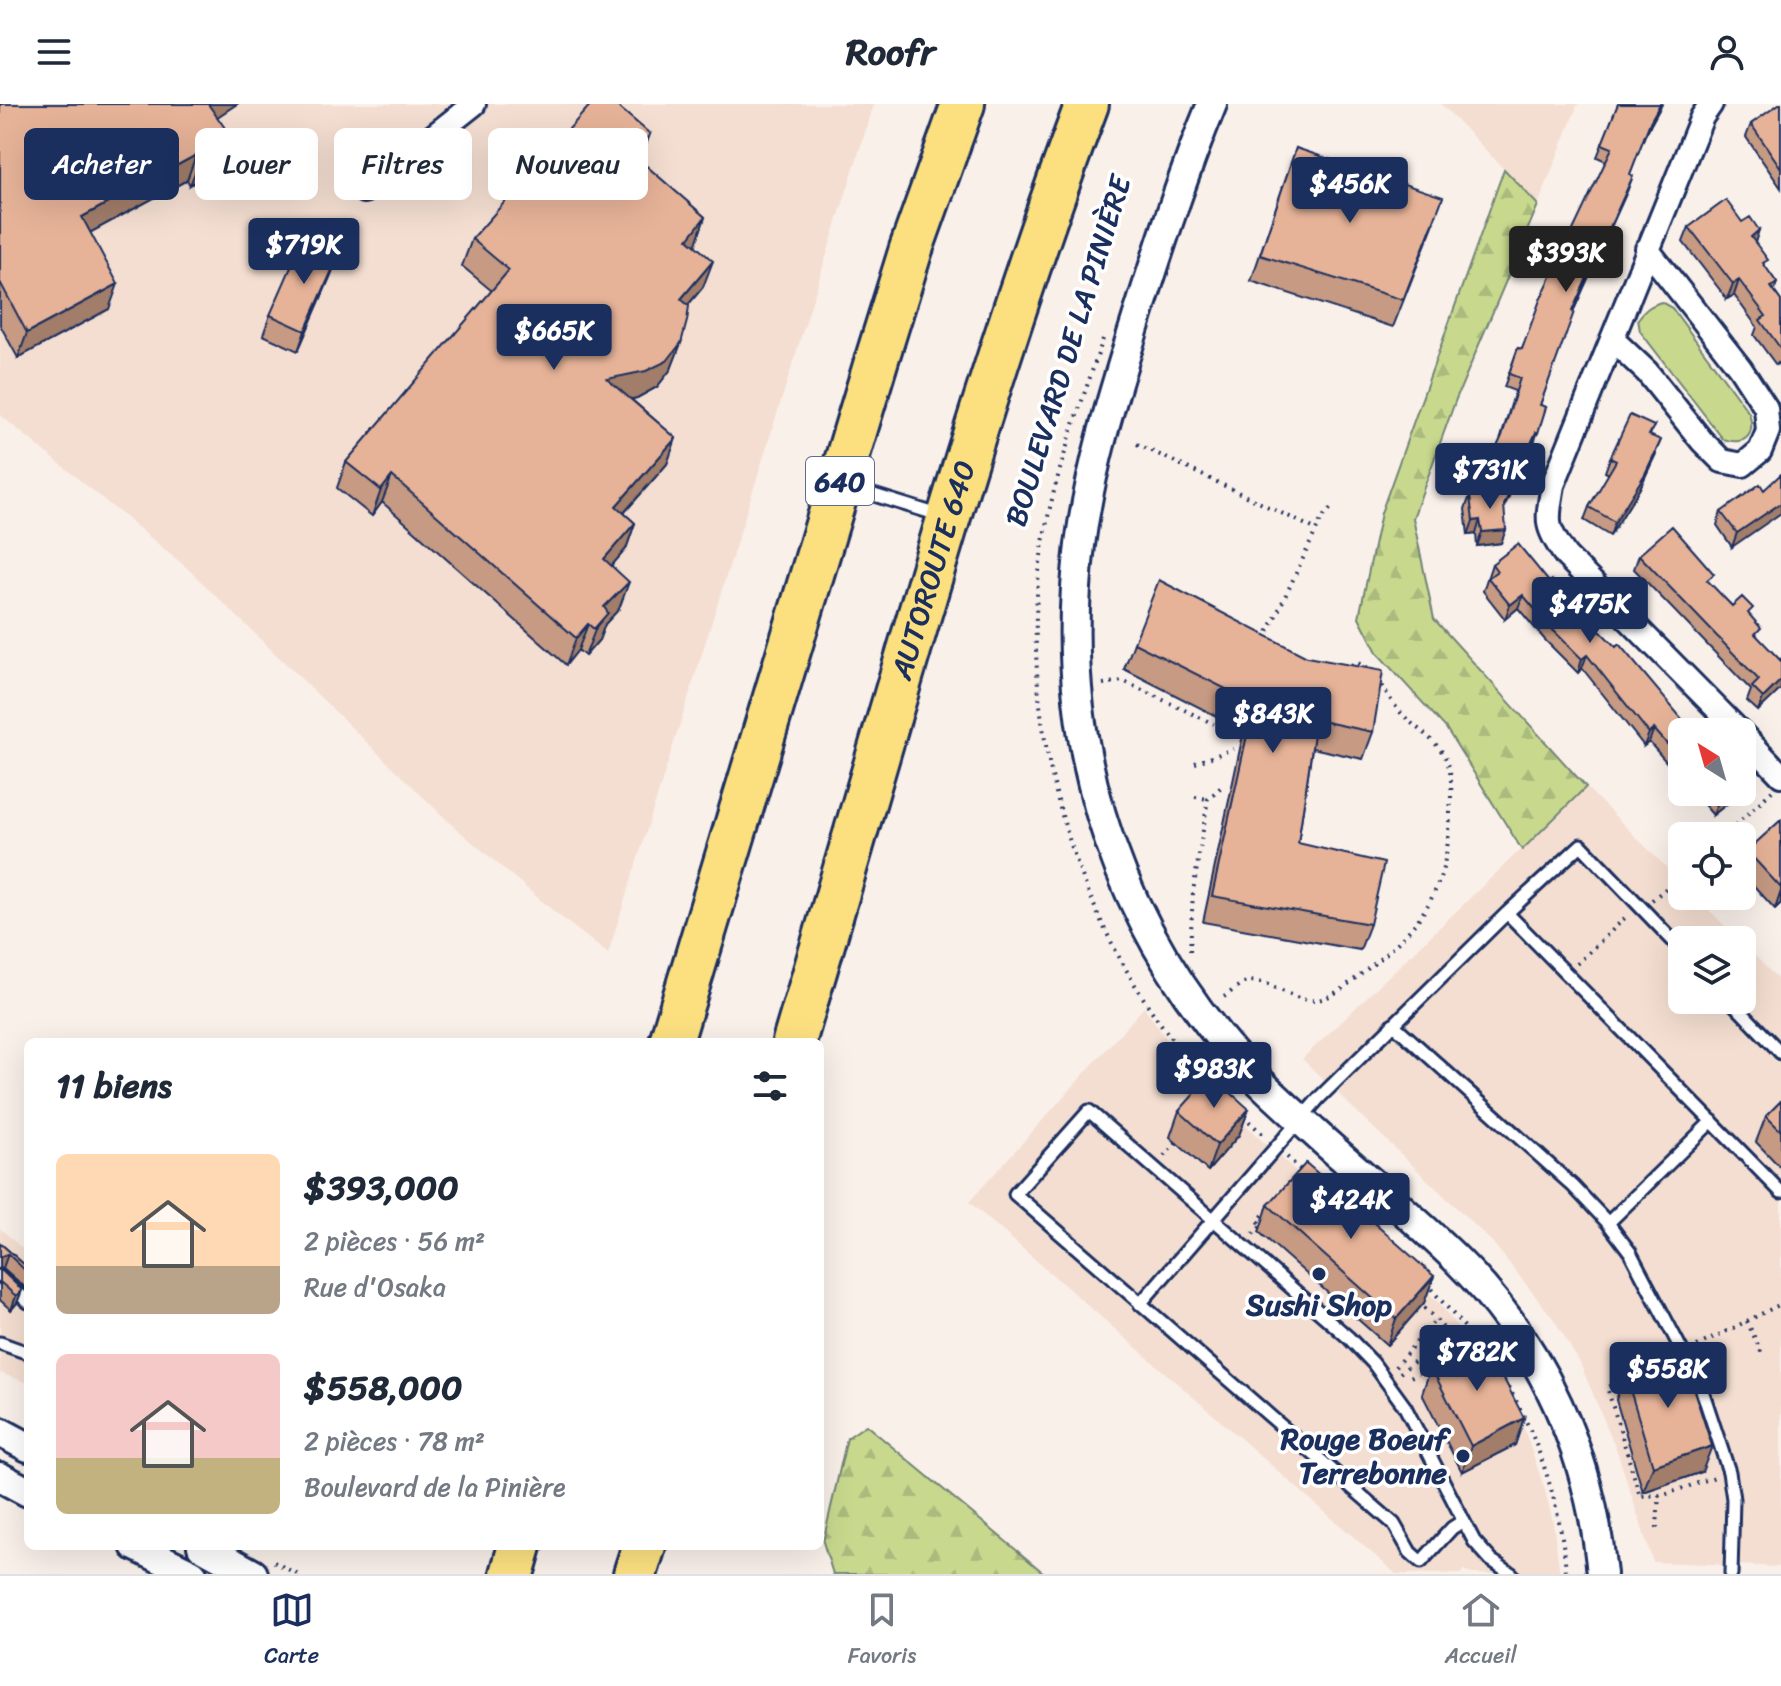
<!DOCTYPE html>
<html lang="fr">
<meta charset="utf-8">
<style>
:root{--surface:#fff;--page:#f2f2f3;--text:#1f2937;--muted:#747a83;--line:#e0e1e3;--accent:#1b2f5e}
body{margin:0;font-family:Sriracha,sans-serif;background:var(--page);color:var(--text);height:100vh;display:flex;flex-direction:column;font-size:30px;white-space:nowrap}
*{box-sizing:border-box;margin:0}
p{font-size:26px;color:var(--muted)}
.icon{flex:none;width:44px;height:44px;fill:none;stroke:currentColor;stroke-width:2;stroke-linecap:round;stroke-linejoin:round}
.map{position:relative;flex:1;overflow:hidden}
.panel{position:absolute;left:24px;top:934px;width:800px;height:512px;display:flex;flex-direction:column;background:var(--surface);border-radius:12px;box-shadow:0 8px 32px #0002}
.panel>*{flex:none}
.top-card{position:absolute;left:24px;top:24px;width:800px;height:72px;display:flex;gap:16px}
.needle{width:52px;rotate:323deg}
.controls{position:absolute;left:1668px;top:614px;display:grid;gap:16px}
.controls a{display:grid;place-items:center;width:88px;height:88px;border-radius:12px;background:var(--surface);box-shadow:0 8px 32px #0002;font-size:40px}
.price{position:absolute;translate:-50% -68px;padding:0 18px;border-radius:8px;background:var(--accent);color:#fff;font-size:26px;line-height:52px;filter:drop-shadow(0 2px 4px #0008)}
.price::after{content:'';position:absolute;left:50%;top:48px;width:24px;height:18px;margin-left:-12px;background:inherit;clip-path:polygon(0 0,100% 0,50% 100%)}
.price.current{background:#222;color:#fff}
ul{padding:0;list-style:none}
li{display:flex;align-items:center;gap:24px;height:200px;padding:0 32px}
li span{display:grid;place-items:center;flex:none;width:224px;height:160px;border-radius:12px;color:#555}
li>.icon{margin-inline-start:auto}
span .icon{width:96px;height:96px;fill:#fffc;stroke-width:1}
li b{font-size:34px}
h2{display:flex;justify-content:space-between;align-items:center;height:96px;padding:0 32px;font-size:34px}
.tag{padding:0 28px;border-radius:12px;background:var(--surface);box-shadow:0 8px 32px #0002;font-size:28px;line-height:72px}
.tag.current{background:var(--accent);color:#fff}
header{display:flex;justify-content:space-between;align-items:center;height:104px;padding:0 32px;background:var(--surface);font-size:36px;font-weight:800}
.dock{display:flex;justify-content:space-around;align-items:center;height:112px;border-top:2px solid var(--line);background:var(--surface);font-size:22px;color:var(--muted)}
.dock a{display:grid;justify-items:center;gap:4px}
.dock .current{color:var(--accent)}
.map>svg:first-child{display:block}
.built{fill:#f4ded1}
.green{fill:#c8d98e;stroke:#728476;stroke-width:2}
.forest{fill:url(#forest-firs);stroke:#728476;stroke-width:2}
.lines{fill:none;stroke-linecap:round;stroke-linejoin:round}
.service-casing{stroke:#1b2f5e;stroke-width:17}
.minor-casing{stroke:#1b2f5e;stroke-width:28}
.tertiary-casing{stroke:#1b2f5e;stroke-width:34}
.motorway-casing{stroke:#1b2f5e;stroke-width:48}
.path{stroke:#1b2f5e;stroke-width:4;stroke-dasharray:2 6;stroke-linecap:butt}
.service{stroke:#fff;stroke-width:11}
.minor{stroke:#fff;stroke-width:22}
.tertiary{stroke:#fff;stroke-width:28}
.motorway{stroke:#fce080;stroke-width:42}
.wall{fill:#c69a83;stroke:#1b2f5e;stroke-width:2}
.shaded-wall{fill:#a17d6a;stroke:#1b2f5e;stroke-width:2}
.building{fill:#e6b398;stroke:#1b2f5e;stroke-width:2}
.poi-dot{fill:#1b2f5e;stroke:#fff;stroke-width:3}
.labels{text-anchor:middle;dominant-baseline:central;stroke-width:7;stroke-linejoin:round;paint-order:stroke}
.shield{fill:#fff;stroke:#5f6d8e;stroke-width:2}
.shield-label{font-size:28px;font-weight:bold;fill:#1b2f5e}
.street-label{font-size:30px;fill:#1b2f5e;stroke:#fff}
.poi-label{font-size:30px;font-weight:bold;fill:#1b2f5e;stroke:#fff}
</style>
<header><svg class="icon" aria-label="menu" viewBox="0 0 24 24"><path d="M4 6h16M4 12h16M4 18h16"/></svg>Roofr<svg class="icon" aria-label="person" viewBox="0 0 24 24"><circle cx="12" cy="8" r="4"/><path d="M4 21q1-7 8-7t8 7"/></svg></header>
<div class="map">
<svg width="1781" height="1470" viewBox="0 0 1781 1470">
<defs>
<pattern id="forest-firs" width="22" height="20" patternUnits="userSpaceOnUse" patternTransform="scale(2)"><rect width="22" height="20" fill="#c8d98e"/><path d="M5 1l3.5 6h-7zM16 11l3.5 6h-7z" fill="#abbb7d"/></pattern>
</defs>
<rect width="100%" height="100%" fill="#faf0ea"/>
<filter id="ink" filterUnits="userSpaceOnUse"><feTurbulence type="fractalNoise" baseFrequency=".0125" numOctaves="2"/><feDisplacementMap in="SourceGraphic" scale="16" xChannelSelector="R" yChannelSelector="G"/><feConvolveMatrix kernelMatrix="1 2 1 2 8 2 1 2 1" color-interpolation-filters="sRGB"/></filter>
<g filter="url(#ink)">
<path class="built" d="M0,0H874L608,850L557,810L451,720L185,462L0,311Z
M1441,0H1578L1538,101L1504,65Z
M1586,683L1682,779V792H1695L1739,836H1682V896H1742V839L1781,878V1463L1653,1458L1618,1350L1580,1259L1553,1214L1493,1139L1302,955Z
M1144,903L1177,950L1198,974L1258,1033L1390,1151L1438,1198L1495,1270L1524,1324L1545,1386L1553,1418L1560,1470H1471L1464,1466L1460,1470H1396L969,1098Z
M0,1124L28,1150V1279L0,1269Z"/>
<path class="green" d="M1661,198L1672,204L1749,309C1756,332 1745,342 1723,335L1640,227L1638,215C1645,205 1650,202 1661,198Z"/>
<path class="forest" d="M1504,65L1538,101L1456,295L1413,414L1434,515L1586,683L1522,746L1446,624L1378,550L1359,513L1381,409Z
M866,1321L1045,1470H833L823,1438L847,1334Z"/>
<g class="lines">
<g class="service-casing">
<path id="service" d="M848,383L942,412
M1507,809L1581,741L1682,846
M1730,896L1781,949
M1393,920L1573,1082L1608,1119L1630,1148L1701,1283L1729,1368L1733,1395L1731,1470
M1608,1119L1712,1017
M0,1172L28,1198
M1140,1200L1319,994L1507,809L1781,1088
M0,1239L28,1249
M1463,1417L1452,1424L1421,1458L1410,1448L1394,1420L1015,1090L1089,1007L1349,1234L1373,1259L1405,1303L1474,1437L1491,1456L1512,1470"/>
</g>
<g class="minor-casing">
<path id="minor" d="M1711,0L1702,13L1553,381C1547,417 1544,421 1566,452L1740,628
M364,87L474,0
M1612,235L1647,268L1702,337L1722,357L1743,361L1760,347L1768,327L1766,304L1740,264L1647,145
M1742,630L1781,671"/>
</g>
<g class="tertiary-casing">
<path id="tertiary" d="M1212,0C1183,70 1160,142 1137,214C1114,288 1090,363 1080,441C1057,627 1108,803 1231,947C1256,977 1286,1002 1315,1029C1362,1072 1413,1112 1458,1157C1543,1241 1591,1352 1602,1470
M0,1328L28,1343
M0,1373L28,1388
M135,1442L192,1470
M202,1442L253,1470"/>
</g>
<g class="motorway-casing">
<g id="motorway">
<path d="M671,938L876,258L911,145L963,0"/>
<path id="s1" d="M794,938C888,624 972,307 1087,0"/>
<path d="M512,1470L520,1442"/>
<path d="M635,1470L644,1442"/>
</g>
</g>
<path class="path" d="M1103,235C1080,304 1053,373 1042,445C1014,625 1082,846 1209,978
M1137,340L1317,426
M1265,535L1322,414L1332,403
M1343,563L1358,559L1371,566
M1103,580L1123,577L1214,620
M1195,659L1233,645
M1195,693L1208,695
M1724,732L1772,687
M1652,796L1682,771
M1190,847L1193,788L1208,695L1221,683
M1577,860L1628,811
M1224,893C1230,889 1237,882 1244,879C1268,869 1294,905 1325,894C1340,888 1352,877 1365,867C1424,820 1448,786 1450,708C1451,692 1453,675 1448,660C1441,638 1418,627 1403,611C1393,601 1386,588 1379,576
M1243,1012L1266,1033
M1164,1052L1176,1039
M1287,1053L1304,1069
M1253,1130L1262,1121L1258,1117L1268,1105
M1426,1179L1481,1242
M1423,1197L1422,1202L1436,1215
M1747,1217L1763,1252
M1697,1242L1781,1200
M1395,1263L1436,1215L1462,1248L1406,1275
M1400,1269L1448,1230
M1625,1275L1607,1283L1640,1392L1664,1391L1715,1373
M1504,1276C1537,1328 1563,1408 1566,1470
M1657,1424L1659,1391
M274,1458L297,1470"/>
<use href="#service" class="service"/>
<use href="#minor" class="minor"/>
<use href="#tertiary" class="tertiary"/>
<use href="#motorway" class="motorway"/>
</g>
<path class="wall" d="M0,0L217,13L222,59L190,81L187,76L90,128L109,205L18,254L0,221Z
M1618,0H1662L1645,31L1630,70L1628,85L1573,208L1540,301L1546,303L1533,342H1531L1504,403L1501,439L1477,442L1476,430L1468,431L1465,405L1470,392L1487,390L1468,382L1472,368L1490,358L1500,337L1515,287L1504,283L1518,244L1522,245L1606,57L1597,53Z
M1781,0V84L1746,33L1751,20Z
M650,30L640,57L705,113L695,141L703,183L688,201L681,239L671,265L657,283L637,294L631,295L676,334L667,360L624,409L635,419L626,445L611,462L619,505L605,520L599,536L585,552L578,546L566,561L382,398L372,412L337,384L346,358L492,187L462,162L472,135Z
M1296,44L1434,119L1393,223L1251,177Z
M1689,123L1755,139L1765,163L1777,179L1774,187L1781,197V265L1778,259L1776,261L1754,231L1757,223L1734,191L1727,195L1683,138Z
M338,153L330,173L298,247L263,231L270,211Z
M1654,322L1650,331L1656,350L1640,384L1610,432L1584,416L1589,403L1609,370L1605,368L1610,354Z
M1764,386L1732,443L1717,421L1721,408Z
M1639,451L1710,480L1732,502L1750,512L1758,534L1780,556L1758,607L1747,597L1751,586L1634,465Z
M1492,460L1549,478L1580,511L1682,628V676L1649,638L1644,642L1582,564L1578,569L1545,536L1518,504L1505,515L1483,487Z
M1134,539L1373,628L1363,655L1312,644L1298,739L1370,820L1360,846L1203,818L1244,626L1124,565Z
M1693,688H1739L1738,691L1713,711Z
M1781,716V799L1775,805L1742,769V762L1747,747Z
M1781,997V1064L1756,1038L1766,1012Z
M1249,1005L1239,1031L1208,1067L1170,1033L1179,1007Z
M1268,1101L1434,1172L1424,1199L1387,1241L1259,1128Z
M0,1139L28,1164V1186L3,1164L0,1165Z
M0,1165L22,1186L17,1199L11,1206L0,1196Z
M1431,1263L1524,1314L1515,1341L1462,1368L1422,1290Z
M1625,1269L1702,1368L1643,1388L1616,1296Z"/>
<path class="shaded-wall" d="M208,0H237L199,25Z
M1660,0H1662L1645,31L1650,18Z
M650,30L640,57L634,51Z
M232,34L222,59L190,81L200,56Z
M196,51L187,76L73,138L82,113Z
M1633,72L1628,85L1567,221L1572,207Z
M705,113L696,140L679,162L688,135Z
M1759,126L1754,142L1751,133Z
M338,153L330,173L298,247L305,227Z
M713,157L703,183L671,221L681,195Z
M1739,176L1734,191L1727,195L1733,180Z
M118,180L109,205L18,254L27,229Z
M681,239L671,265L657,283L637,294L597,302L607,275Z
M1536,328L1531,342L1506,399L1511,385Z
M676,334L667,360L606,429L616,402Z
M1661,336L1640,384L1610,432L1615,418Z
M392,372L382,398L372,412L381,386Z
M1781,399V409L1732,443L1737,429Z
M1480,416L1476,430L1468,431L1473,417Z
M635,419L626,445L594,482L604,455Z
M1506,426L1501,439L1477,442L1482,428Z
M629,478L619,505L605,520L599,536L585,552L604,503Z
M1523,491L1518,504L1505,515L1510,501Z
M588,520L578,546L566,561L576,534Z
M1587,551L1582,564L1578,569L1582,555Z
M1781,576V585L1758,607L1763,594Z
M1654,625L1649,638L1644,642L1649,629Z
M1730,688H1739L1738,691L1713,711L1718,698Z
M1781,787V799L1775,805Z
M1249,1005L1239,1031L1208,1067L1217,1041Z
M8,1150L3,1164L0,1165V1153Z
M1434,1172L1424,1199L1387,1241L1396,1215Z
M22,1186L17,1199L11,1206L16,1192Z
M1524,1314L1515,1341L1462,1368L1471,1342Z
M1712,1342L1702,1368L1643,1388L1653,1362Z"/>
<path class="building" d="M0,0H208L232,34L200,56L196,51L82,113L118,180L27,229L0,178Z
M591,0H615L650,30L634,51L705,113L688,135L713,157L681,195L689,202L687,217L681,239L667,257L646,267L607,275L676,334L616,402L635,419L604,455L629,478L604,503L608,509L594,525L588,520L576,534L392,372L381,386L346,358L509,166L472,135Z
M1618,0H1660L1650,18L1630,70L1633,72L1572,207L1574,208L1540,301L1546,303L1538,329L1536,328L1511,385L1472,368L1479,353L1490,358L1502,332L1520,274L1509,270L1518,244L1522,245L1540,196L1612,44L1602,40Z
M1779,0H1781V64L1751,20Z
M1296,44L1443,93L1403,196L1260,151Z
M1726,96L1742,118L1750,113L1759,126L1751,133L1768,156L1763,159L1777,179L1771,183L1781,197V245L1760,216L1766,212L1739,176L1733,180L1689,123Z
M302,138L338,153L305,227L270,211Z
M1630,311L1654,322L1649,331L1661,336L1645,370L1615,418L1589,403L1616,357L1610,354Z
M1781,370V399L1737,429L1721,408L1760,380L1764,386Z
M1510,388L1504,401L1506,426L1482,428L1480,416L1473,417L1470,392Z
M1672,422L1714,470L1707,476L1732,502L1742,493L1753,504L1748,509L1761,524L1755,530L1780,556L1781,554V576L1763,594L1752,583L1759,576L1639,451Z
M1518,440L1549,478L1552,476L1580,511L1582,509L1616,543L1619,540L1687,621L1690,619L1697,628H1682V657L1654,625L1649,629L1587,551L1582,555L1550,523L1523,491L1510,501L1488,474L1497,467L1492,460Z
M1159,476L1307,553L1383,567L1373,628L1316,616L1298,739L1384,759L1370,820L1212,792L1254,599L1134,539Z
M1710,688H1730L1718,698Z
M1781,716V784L1747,747Z
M1211,971L1249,1005L1217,1041L1179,1007Z
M1781,997V1027L1766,1012Z
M1306,1059L1434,1172L1396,1215L1268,1101Z
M0,1139L28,1164V1169L8,1150L0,1153Z
M0,1165L22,1186L16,1192L0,1178Z
M1484,1236L1524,1314L1471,1342L1431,1263Z
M1682,1250L1712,1342L1653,1362L1625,1269Z"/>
</g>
<g class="poi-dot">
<circle cx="1319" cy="1170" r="8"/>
<circle cx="1463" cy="1352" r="8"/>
</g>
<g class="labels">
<rect class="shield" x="806" y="353" width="68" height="48" rx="6"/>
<g class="shield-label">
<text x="840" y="377">640</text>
</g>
<g class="street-label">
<text transform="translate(1068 247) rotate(-73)">BOULEVARD DE LA PINIÈRE</text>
<text stroke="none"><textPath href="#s1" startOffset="492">AUTOROUTE 640</textPath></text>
</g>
<g class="poi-label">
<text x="1319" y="1201">Sushi Shop</text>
<text x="1447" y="1335" text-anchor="end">Rouge Boeuf<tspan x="1447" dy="34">Terrebonne</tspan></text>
</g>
</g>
</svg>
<div class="controls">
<a><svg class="needle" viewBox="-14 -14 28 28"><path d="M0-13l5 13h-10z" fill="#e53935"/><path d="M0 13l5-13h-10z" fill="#747a83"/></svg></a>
<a><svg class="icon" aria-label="locate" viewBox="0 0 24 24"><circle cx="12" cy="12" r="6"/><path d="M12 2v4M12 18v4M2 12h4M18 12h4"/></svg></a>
<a><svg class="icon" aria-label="layers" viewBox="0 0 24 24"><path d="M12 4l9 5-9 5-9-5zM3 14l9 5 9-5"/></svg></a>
</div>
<b class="price" style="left:1350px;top:121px">$456K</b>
<b class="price" style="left:304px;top:182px">$719K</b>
<b class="price current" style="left:1566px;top:190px">$393K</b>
<b class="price" style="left:554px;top:268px">$665K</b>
<b class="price" style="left:1490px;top:407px">$731K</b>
<b class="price" style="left:1590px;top:541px">$475K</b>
<b class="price" style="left:1273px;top:651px">$843K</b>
<b class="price" style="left:1214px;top:1006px">$983K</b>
<b class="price" style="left:1351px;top:1137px">$424K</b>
<b class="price" style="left:1477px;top:1289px">$782K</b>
<b class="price" style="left:1668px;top:1306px">$558K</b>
<div class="top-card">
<a class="tag current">Acheter</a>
<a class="tag">Louer</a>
<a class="tag">Filtres</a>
<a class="tag">Nouveau</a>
</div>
<section class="panel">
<h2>11 biens<svg class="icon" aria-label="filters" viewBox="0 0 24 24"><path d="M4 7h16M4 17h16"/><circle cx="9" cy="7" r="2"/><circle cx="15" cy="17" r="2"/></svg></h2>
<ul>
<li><span style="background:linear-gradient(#ffd9b3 70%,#b9a48a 0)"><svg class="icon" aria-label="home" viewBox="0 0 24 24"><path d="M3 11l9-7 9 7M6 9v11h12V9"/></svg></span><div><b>$393,000</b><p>2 pièces · 56 m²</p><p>Rue d'Osaka</p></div></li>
<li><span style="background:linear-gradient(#f6c9c9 65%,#c2b280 0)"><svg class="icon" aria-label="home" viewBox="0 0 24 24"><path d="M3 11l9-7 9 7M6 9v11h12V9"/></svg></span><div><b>$558,000</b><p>2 pièces · 78 m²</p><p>Boulevard de la Pinière</p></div></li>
</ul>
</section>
</div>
<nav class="dock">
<a class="current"><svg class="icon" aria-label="map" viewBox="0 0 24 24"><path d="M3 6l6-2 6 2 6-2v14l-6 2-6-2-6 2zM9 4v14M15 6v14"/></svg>Carte</a>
<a><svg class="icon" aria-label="saved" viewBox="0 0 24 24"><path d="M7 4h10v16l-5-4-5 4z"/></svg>Favoris</a>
<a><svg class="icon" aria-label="home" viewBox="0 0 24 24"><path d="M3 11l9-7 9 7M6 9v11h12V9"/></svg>Accueil</a>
</nav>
